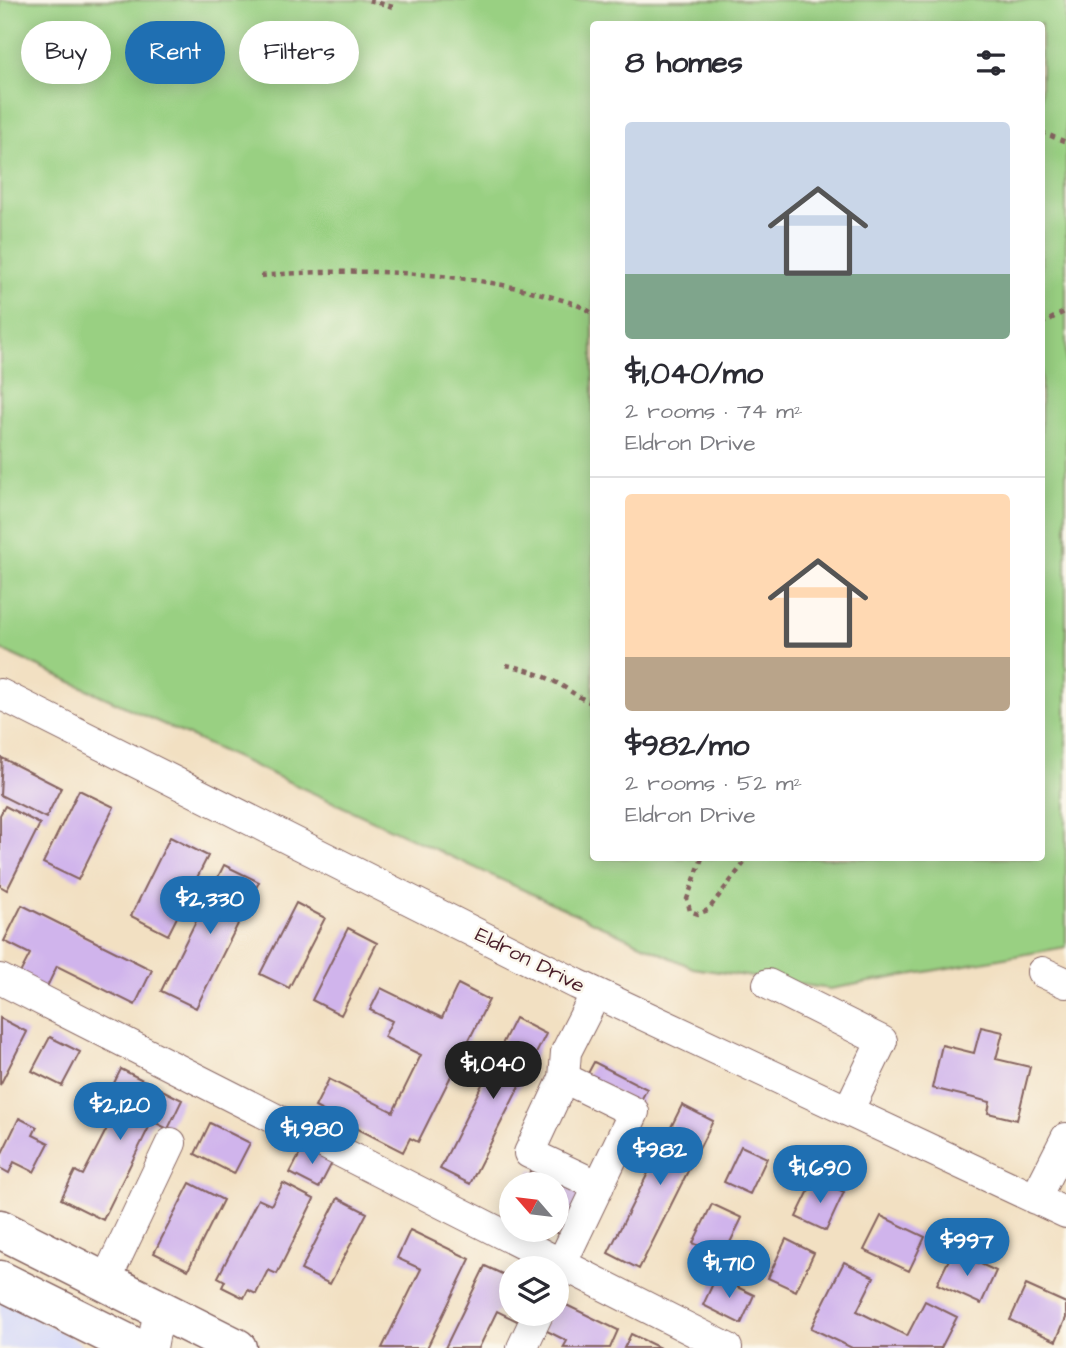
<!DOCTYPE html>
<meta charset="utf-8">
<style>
:root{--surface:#fff;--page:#f2f2f3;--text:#2b2b33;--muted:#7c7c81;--line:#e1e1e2;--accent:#1f6fb2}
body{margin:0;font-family:"Architects Daughter",sans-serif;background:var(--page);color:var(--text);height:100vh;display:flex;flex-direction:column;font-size:26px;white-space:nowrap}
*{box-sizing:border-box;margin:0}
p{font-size:23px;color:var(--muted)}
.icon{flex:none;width:38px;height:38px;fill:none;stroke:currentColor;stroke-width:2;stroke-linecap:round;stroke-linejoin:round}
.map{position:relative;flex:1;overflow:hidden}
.side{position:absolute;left:590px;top:21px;width:455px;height:840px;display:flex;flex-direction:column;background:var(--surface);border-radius:7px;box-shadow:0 4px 18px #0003}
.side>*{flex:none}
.banner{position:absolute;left:21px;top:21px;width:464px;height:63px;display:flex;gap:14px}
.needle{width:46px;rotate:298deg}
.tools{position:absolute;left:499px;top:1172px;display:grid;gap:14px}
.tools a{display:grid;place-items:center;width:70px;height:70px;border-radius:50%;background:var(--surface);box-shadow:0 4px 18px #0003;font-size:35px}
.price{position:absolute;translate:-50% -60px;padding:0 16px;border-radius:24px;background:var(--accent);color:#fff;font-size:23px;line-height:46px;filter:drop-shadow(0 2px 4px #0008)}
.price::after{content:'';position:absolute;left:50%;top:42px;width:21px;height:16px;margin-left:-10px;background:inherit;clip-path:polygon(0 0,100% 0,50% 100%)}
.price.selected{background:#222;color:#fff}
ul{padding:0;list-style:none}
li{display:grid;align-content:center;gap:14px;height:371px;padding:0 35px}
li+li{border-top:2px solid var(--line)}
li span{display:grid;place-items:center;height:217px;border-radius:7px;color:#555}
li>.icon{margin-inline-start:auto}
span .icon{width:126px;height:126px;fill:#fffc;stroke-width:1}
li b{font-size:30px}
h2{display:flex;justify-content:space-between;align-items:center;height:84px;padding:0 35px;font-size:30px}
.pill{padding:0 24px;border-radius:32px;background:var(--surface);box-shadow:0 4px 18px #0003;font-size:24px;line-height:63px}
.pill.selected{background:var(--accent);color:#fff}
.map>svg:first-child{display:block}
.built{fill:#d4d8f9}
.green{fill:#99d082;stroke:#727856;stroke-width:2;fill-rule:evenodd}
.building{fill:#d0b4ec}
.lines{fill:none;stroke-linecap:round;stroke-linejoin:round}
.minor-casing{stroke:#856360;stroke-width:32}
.major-casing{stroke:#856360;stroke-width:41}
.path{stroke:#856360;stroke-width:4.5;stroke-dasharray:5 5;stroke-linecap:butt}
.minor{stroke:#fff;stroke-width:30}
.major{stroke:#fff;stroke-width:38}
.labels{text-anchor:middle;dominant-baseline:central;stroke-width:5;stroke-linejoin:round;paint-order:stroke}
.street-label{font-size:21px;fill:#4a1f2b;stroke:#fbf7ec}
</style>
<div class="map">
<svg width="1066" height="1348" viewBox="0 0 1066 1348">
<rect width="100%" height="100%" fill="#fbf7ec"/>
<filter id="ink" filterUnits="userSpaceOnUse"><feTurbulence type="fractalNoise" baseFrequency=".0143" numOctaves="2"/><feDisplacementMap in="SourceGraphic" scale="14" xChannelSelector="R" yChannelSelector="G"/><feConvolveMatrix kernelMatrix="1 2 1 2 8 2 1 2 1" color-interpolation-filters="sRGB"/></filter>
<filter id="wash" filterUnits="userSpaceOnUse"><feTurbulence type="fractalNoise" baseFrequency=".00686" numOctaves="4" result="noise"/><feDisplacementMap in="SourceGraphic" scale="28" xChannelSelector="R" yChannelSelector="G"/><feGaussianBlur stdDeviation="1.57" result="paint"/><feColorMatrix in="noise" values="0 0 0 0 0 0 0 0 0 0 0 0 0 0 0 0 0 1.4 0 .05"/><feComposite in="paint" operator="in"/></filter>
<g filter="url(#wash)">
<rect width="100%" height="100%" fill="#f2e0c2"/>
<path class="built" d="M0,1301L78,1341L83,1348H0Z"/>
<path class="green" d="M0,0H1066V947L830,989L693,968L0,649ZM593,24H1041V858H593Z"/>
<g id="blocks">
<path class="building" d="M2,758L61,788L46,818L0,795Z
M79,790L114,807L78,880L43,863Z
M5,806L40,824L7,890L0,886V815Z
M170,837L208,856L168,935L131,916Z
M224,865L259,882L196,1008L161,991Z
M296,903L325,918L289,988L260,974Z
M22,905L152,970L135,1005L57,966L45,991L18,977L30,954L4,941Z
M348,928L377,943L341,1015L312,1000Z
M458,984L489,1000L418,1142L410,1138L403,1152L315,1107L329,1079L393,1112L421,1055L384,1037L392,1021L370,1010L381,988L442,1018Z
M0,1018L27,1032L0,1085Z
M515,1018L546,1034L470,1184L440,1169Z
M981,1027L1003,1032L996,1059L1030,1067L1017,1120L988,1113L990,1102L932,1088L942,1045L974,1053Z
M50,1037L80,1052L62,1086L32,1071Z
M594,1062L647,1089L639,1104L586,1077Z
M121,1069L182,1100L168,1129L152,1121L103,1220L61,1199L75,1171L83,1175L119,1105L106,1099Z
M682,1105L713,1121L639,1269L608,1253Z
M19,1118L37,1127L33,1135L49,1143L34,1172L14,1162L9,1173L0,1168V1157Z
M210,1123L250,1143L234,1174L195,1154Z
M305,1144L334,1159L319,1188L290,1173Z
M741,1146L767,1158L750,1194L724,1182Z
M531,1169L585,1196L565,1237L551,1230H556V1185H524Z
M815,1178L844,1192L826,1231L796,1217Z
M190,1183L223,1200L188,1270L154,1253Z
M283,1183L314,1199L277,1274L268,1270L256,1294L248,1290L244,1298L222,1287L225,1281L218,1277L258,1199L271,1205Z
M338,1198L367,1213L330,1284L301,1270Z
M712,1204L742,1218L723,1257L693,1243Z
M881,1216L925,1237L909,1271L864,1250Z
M410,1230L470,1259L427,1348H382L421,1269L397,1258Z
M786,1239L814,1253L796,1291L768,1278Z
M953,1251L996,1271L981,1304L937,1284Z
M844,1262L874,1277L857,1311L907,1336L925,1301L957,1317L941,1348H852L811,1328Z
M485,1266L511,1278V1314H528L523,1324L497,1311L479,1348H445Z
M716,1277L754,1295L741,1324L703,1305Z
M1026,1285L1066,1303V1318L1056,1341L1010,1320Z
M556,1300L618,1330L610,1348H563L567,1341L543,1329L550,1314H556Z
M631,1334L660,1348H624Z"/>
</g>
</g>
<g filter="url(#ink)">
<use href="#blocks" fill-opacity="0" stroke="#856360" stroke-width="2"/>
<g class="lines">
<g class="minor-casing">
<path id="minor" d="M0,694L577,984L1066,1213
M1042,972L1066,983
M0,979L727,1348
M768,984L882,1041L848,1111
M564,1078L566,1052L596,993
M1035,1199L1066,1138
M556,1275L634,1112L564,1078L529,1153L599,1186
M105,1282L171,1143
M152,1348L159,1309
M522,1348L538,1314"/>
</g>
<g class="major-casing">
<path id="major" d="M0,1229L237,1348
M0,1280L137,1348"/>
</g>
<path class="path" d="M369,0L393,7
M1041,132L1066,142
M261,276C349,267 463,271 549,296C565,301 580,304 593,314
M1041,324L1066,311
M506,665C524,668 543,675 559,684C571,691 580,699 593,703
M702,858L687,899L690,911L698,914L708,910L748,858"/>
<use href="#minor" class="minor"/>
<use href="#major" class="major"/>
</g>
</g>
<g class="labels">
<g class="street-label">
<text transform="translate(530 960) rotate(27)">Eldron Drive</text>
</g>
</g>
</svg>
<div class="tools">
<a><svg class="needle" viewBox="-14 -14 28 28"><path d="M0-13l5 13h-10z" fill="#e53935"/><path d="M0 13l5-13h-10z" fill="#7c7c81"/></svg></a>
<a><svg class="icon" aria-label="layers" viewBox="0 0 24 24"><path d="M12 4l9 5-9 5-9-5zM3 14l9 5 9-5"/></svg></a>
</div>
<b class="price" style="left:210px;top:936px">$2,330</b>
<b class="price selected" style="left:493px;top:1101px">$1,040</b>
<b class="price" style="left:120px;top:1142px">$2,120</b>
<b class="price" style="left:312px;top:1166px">$1,980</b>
<b class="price" style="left:660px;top:1187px">$982</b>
<b class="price" style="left:820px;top:1205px">$1,690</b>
<b class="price" style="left:967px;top:1278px">$997</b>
<b class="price" style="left:729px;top:1300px">$1,710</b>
<div class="banner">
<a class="pill">Buy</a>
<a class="pill selected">Rent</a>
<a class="pill">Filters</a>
</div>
<section class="side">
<h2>8 homes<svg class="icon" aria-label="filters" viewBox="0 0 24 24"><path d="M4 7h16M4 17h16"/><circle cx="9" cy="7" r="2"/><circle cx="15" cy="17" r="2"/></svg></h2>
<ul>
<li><span style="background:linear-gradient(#c9d6e8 70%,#7fa58c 0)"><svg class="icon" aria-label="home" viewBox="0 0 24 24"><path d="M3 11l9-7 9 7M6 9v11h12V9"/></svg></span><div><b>$1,040/mo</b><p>2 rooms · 74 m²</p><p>Eldron Drive</p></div></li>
<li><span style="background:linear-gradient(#ffd9b3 75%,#b9a48a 0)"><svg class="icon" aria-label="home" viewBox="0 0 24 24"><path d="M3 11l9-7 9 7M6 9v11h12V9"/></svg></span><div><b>$982/mo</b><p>2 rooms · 52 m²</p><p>Eldron Drive</p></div></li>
</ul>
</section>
</div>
